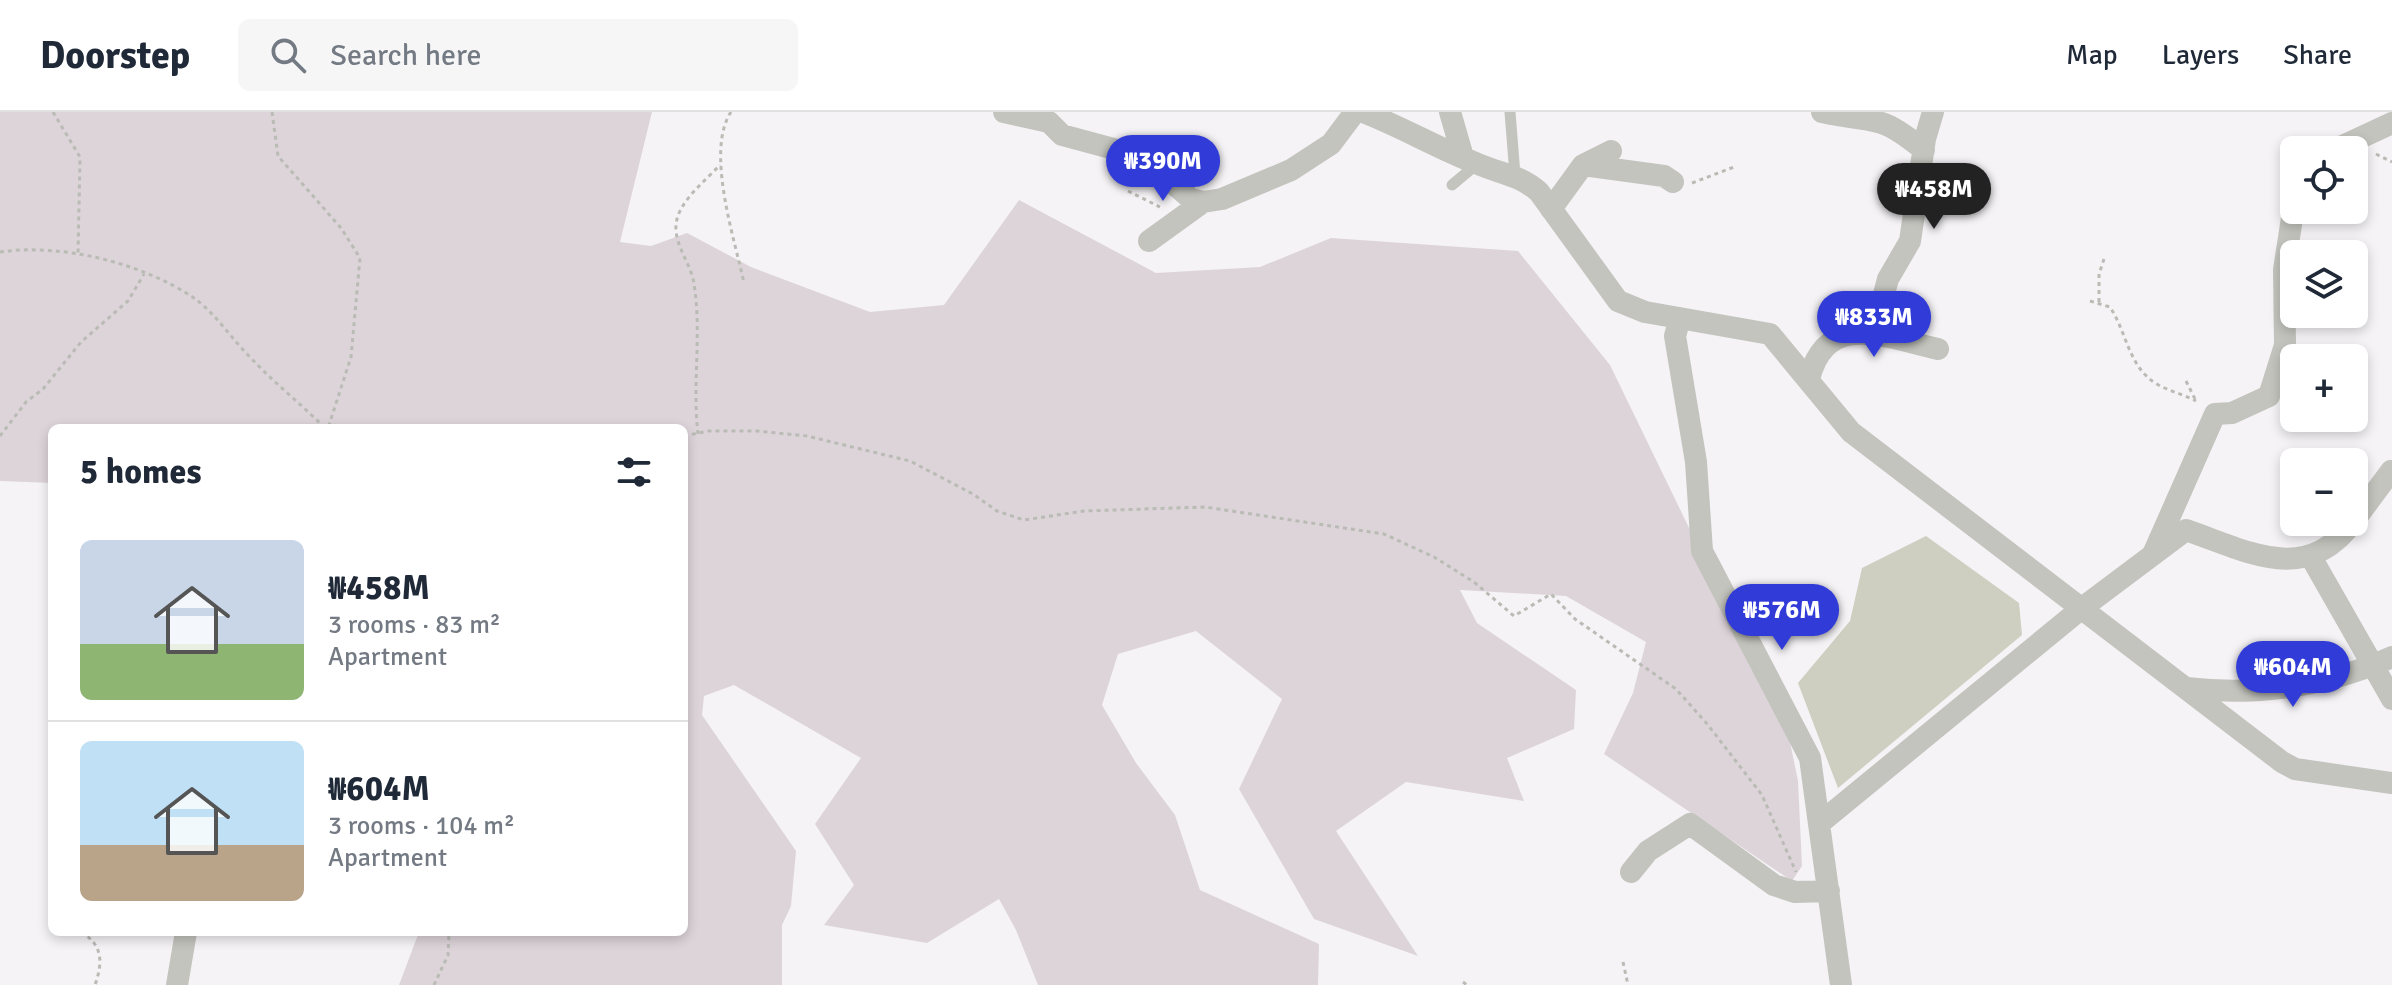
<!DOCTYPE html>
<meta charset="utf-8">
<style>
:root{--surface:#fff;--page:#f6f6f7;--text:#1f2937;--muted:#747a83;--line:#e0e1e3;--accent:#303bd8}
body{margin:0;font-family:Signika,sans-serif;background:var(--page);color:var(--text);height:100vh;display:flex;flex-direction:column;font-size:30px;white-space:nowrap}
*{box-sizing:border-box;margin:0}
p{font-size:26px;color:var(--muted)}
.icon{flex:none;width:44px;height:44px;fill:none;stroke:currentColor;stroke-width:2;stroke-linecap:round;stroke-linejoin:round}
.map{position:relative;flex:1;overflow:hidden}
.details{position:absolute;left:48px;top:312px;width:640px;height:512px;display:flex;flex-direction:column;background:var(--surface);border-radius:12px;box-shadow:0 4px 12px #0003}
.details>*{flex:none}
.controls{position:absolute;left:2280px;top:24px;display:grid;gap:16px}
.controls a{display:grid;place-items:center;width:88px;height:88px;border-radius:12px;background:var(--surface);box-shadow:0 4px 12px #0003;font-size:40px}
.price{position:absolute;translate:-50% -68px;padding:0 18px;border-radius:28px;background:var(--accent);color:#fff;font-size:26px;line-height:52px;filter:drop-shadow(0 2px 4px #0008)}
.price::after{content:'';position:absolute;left:50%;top:48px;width:24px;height:18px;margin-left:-12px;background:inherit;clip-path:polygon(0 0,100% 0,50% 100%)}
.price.selected{background:#222;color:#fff}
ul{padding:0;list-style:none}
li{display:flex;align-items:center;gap:24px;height:200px;padding:0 32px}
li+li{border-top:2px solid var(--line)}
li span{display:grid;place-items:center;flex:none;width:224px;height:160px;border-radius:12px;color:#555}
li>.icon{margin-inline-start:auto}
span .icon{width:96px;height:96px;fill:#fffc;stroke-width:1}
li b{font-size:34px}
h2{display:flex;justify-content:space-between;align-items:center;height:96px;padding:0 32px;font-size:34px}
header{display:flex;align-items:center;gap:48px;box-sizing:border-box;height:112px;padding:0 40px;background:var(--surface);border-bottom:2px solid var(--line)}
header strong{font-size:38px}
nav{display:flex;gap:44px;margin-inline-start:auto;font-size:28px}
.search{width:560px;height:72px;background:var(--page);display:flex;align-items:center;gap:20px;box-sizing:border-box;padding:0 28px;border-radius:12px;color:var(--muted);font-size:30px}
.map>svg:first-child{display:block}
.green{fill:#ddd4da}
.water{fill:#cecec1}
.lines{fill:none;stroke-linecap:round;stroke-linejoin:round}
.path{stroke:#babbb5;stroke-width:3;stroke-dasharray:4 4;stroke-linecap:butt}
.lane{stroke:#c3c4bd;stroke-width:11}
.street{stroke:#c3c4bd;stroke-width:22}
</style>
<header>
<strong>Doorstep</strong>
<div class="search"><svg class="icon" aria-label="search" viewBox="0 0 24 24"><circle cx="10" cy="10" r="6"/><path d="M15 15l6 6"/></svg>Search here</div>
<nav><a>Map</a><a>Layers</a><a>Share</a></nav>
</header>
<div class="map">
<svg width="2392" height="873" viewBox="0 0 2392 873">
<rect width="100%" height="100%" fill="#f5f3f6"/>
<path class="green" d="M0,0H652L620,130L651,134L687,121L751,155L870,200L944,193L1019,88L1156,161L1260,155L1331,126L1518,139L1610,253L1709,457L1782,591L1798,669L1802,754L1792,769L1604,642L1633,581L1646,530L1566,484L1460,478L1477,511L1576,578L1574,617L1507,646L1524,689L1406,670L1336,719L1418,844L1314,807L1239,677L1282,587L1196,519L1118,542L1102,593L1136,651L1175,703L1200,778L1319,832L1318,873H1038L1016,818L999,787L927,831L824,813L854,773L815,712L861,646L734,573L704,584L702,603L796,739L791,794L782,813V873H399L419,820H684V316H52V371L0,369Z"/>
<path class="water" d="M1926,424L2019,491L2022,523L1838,676L1798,571L1850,509L1862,456Z"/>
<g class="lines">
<path class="path" d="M53,0L80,45L78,143
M272,0L278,44L341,116L360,146L351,245L328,316
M731,0C705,39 735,128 744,171
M2376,42L2392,50
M1692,71L1734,55
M1128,79L1160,95
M0,140C62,131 142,151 194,186C215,201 231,226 249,244C273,270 300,291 325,316
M2090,189L2110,195C2127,221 2128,253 2155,271C2168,279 2183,282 2196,289
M2099,190V162L2104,147
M2186,269L2196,289
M698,322C692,272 702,221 694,172C691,150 671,130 677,107C682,87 706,68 720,53
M0,324L26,290L43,277L81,230L128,189L144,162
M684,324L708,319H757L807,324L910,349L973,382L997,399L1024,408L1084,399L1205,395L1384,422L1434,445L1474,470L1514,504L1551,482L1575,507L1676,577L1708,613L1762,683L1796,760
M81,820C103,833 103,850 95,873
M1623,850L1628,873
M1463,870L1467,873
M434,873L448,843L449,820"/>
<path class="lane" d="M1510,0L1515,63
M1452,73L1477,52"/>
<path class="street" d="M1004,0L1049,10L1062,23L1140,44L1170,61L1175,73L1191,87L1203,90L1222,87L1291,58L1331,32L1355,0
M1363,0C1402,15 1439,37 1478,52C1501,62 1520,63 1539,80L1618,189L1645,200L1770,222L1851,320L2282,650L2295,657L2392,671
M1450,0L1463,45
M1822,0C1877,12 1877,0 1924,38
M2334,38L2392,11
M1583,53L1664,64L1673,70
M1551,97L1583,53L1611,39
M1149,129L1203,90
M1680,206L1675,224L1696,350L1702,439L1810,646L1841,873
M1873,223L1888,167L1910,129L1925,27L1933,0
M1809,267C1827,197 1887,226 1938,237
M2354,409L2391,359
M2154,440L2215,302L2232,301L2269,284L2285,233L2284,158L2294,93
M2311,445L2392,587
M2186,576C2256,584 2327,574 2392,545
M1820,711L2082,496L2186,418C2247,439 2306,474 2353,410
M1631,760L1648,739L1690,712L1774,773L1795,780L1829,779
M177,873L186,820"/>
</g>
</svg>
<div class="controls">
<a><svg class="icon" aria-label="locate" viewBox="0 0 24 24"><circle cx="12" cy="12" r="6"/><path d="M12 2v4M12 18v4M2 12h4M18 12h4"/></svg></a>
<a><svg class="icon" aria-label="layers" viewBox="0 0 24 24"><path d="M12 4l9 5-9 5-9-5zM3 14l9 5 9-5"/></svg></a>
<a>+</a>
<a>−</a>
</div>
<b class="price" style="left:1163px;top:91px">₩390M</b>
<b class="price selected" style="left:1934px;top:119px">₩458M</b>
<b class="price" style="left:1874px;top:247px">₩833M</b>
<b class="price" style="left:1782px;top:540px">₩576M</b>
<b class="price" style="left:2293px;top:597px">₩604M</b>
<section class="details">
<h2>5 homes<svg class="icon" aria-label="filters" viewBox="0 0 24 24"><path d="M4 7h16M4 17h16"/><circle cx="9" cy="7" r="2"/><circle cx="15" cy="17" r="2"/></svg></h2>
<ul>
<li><span style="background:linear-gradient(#c9d6e8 65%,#8fb573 0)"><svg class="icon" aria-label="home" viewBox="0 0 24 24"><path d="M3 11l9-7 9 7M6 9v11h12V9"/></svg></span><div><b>₩458M</b><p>3 rooms · 83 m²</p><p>Apartment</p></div></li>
<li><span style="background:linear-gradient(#bfe0f5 65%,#b9a48a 0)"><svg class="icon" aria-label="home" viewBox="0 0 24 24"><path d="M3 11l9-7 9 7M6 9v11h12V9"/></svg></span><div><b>₩604M</b><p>3 rooms · 104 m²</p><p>Apartment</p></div></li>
</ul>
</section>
</div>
